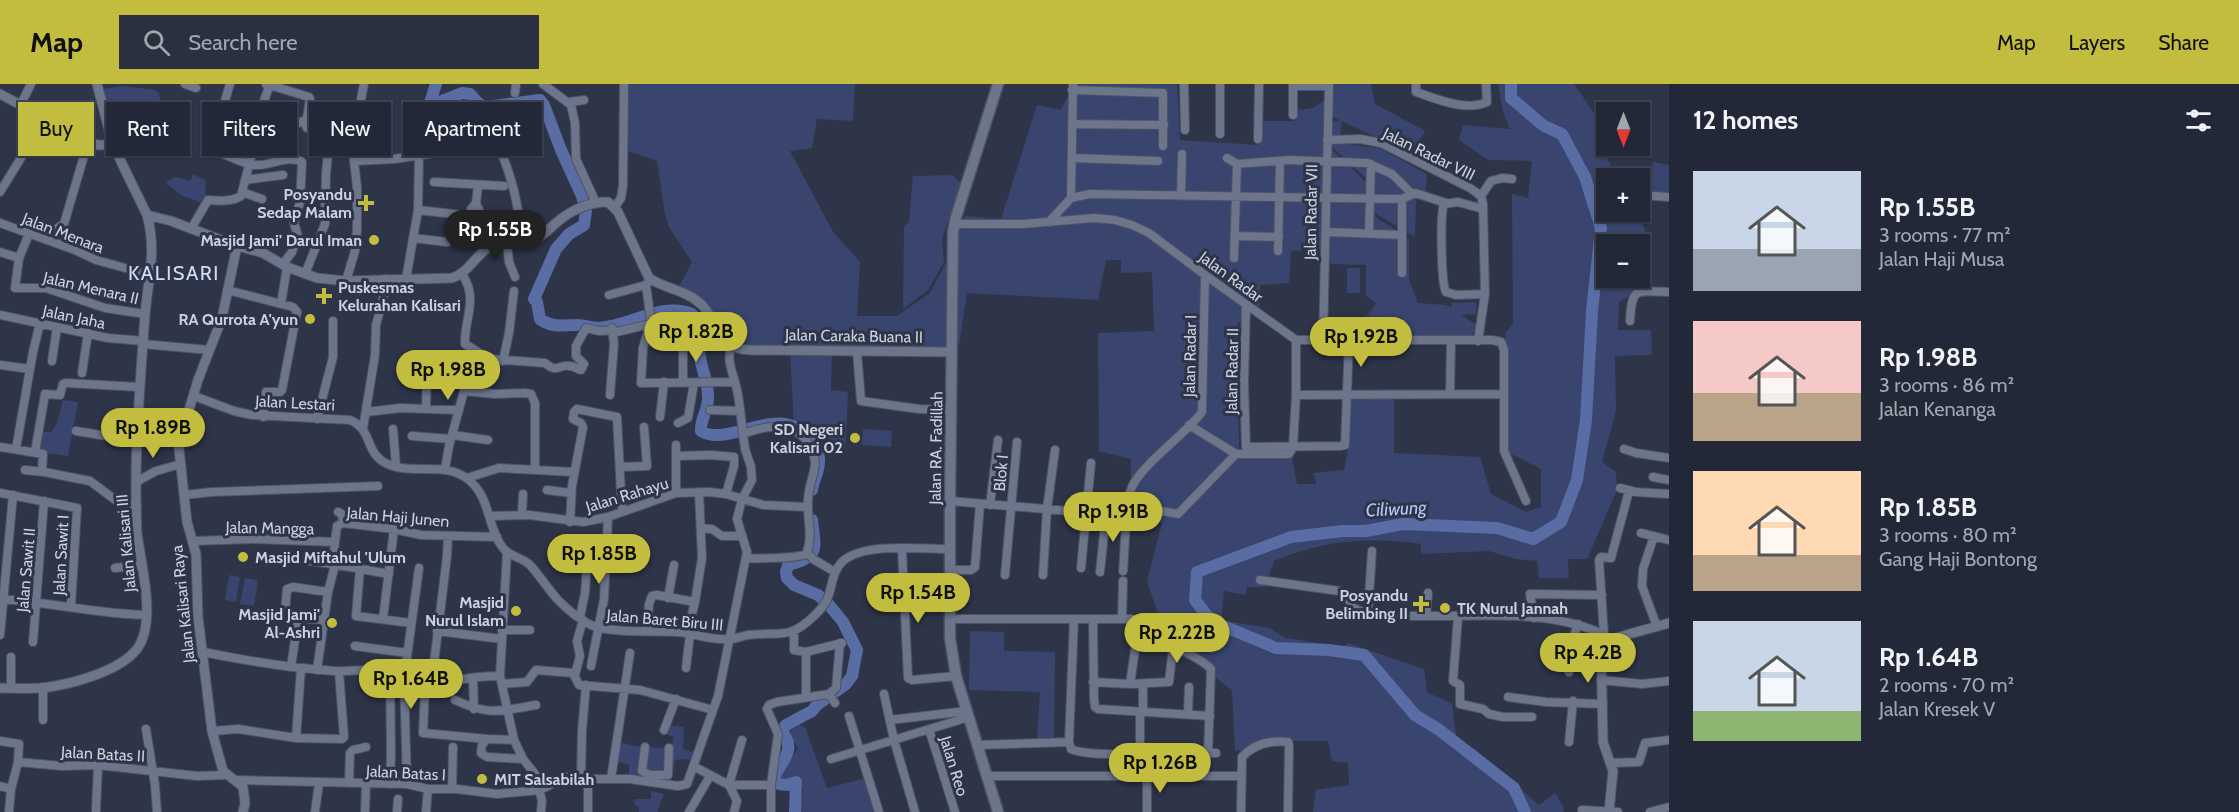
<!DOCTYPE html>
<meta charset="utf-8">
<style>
:root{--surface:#222837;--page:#2a303f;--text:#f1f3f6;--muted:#a2a6ad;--line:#3f4452;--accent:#c2bd3f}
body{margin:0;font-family:Cabin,sans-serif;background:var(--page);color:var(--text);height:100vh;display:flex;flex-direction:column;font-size:22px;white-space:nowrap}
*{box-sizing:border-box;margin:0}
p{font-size:20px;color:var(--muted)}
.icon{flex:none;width:33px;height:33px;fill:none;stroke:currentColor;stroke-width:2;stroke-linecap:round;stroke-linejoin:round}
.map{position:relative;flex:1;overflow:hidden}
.details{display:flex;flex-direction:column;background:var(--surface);width:570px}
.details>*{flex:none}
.banner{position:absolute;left:18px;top:18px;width:570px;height:54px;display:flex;gap:12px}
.needle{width:39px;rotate:180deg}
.controls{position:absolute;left:1596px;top:18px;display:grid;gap:12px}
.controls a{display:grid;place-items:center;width:54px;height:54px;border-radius:0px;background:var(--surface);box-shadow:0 2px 4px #0004,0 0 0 2px var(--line);font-size:30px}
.price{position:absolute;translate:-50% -51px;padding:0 14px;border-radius:21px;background:var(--accent);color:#111;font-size:20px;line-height:39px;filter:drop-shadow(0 2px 3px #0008)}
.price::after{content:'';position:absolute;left:50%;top:36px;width:18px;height:14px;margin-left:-9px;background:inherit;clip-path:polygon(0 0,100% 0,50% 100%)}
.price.active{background:#222;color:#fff}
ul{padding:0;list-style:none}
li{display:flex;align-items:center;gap:18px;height:150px;padding:0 24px}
li span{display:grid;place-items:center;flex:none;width:168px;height:120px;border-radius:0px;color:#555}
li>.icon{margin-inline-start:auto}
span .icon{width:72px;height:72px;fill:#fffc;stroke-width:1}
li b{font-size:26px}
h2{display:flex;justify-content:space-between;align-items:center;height:72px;padding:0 24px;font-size:26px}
.tag{padding:0 21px;border-radius:0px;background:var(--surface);box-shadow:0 2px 4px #0004,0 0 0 2px var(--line);font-size:21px;line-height:54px}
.tag.active{background:var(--accent);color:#111}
header{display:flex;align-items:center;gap:36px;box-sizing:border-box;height:84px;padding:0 30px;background:var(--accent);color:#111}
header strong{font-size:28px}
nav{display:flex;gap:33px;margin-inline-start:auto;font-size:21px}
.search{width:420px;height:54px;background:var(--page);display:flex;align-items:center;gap:15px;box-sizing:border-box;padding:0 21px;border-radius:0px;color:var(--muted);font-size:22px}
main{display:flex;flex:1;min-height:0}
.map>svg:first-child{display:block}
.green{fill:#39456e}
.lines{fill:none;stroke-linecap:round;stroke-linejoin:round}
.river{stroke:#5a6ca4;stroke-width:12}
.minor-casing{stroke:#4d5264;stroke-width:10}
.tertiary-casing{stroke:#4d5264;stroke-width:11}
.secondary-casing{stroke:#4d5264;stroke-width:13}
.minor{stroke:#6d758b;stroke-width:8}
.tertiary{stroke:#6d758b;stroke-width:9}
.secondary{stroke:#6d758b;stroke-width:10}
.poi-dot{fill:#c2bd3f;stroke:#2e3549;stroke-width:2}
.labels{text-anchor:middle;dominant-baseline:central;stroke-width:6;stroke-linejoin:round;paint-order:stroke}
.street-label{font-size:16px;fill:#ccd1de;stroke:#2e3549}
.poi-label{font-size:16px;font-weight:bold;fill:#ccd1de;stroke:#2e3549;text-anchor:end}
.water-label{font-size:18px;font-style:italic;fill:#b7c8fa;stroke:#2e3549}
.quarter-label{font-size:20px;letter-spacing:1.5px;fill:#d2dcf5;stroke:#2e3549}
</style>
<header>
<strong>Map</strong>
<div class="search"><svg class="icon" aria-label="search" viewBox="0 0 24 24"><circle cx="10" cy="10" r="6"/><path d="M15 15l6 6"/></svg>Search here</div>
<nav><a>Map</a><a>Layers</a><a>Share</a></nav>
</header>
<main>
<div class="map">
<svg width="1669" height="728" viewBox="0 0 1669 728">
<rect width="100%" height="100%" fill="#2e3549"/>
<path class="green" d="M625,0H855L853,37L817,35L812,64L790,67L833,148L860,178L857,232H897L930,209L955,162L965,132L1001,135L1037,21L1060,26L1076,0H1177L1180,56L1258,61L1260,37H1294L1297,26L1313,24L1332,12L1333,0H1371L1375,20L1425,47L1411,70L1342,37L1340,54L1330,53L1331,37H1341L1330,31L1328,62L1367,99L1365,126L1409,155V196L1418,219L1446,221L1451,224L1452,219L1476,218V230L1461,231L1477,241L1471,255L1353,252L1376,219L1366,212V181L1332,180L1322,165L1291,167L1289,199L1260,201V221L1237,240L1239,366L1291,369L1297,400H1316L1314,389L1344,386L1348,364L1350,307L1394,309V369L1480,373L1491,410L1526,428L1541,423V385L1507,368L1505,249L1513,240L1512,110L1528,114L1532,77L1488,76L1459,56L1463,41L1510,45L1503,28L1498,0H1574L1606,46L1608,76L1618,94H1606V128H1637L1653,165L1640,168V160H1606V194H1634L1635,209L1619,218L1618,246H1651L1652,271L1615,272L1616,327L1602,378L1616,388L1617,406L1587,475H1568L1569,494H1539L1537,477L1516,475L1489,467L1421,470V460C1371,452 1320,457 1274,477L1265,503H1247L1246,511L1224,507L1221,536L1269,544L1286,554L1344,563L1348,559L1424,585L1427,608L1452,620L1457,659L1475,665L1539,721L1555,709L1563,722L1564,728H1313L1316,706L1349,701L1348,679L1332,677L1328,657H1280L1279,653H1267L1264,664L1235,667L1232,606L1175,563L1180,551L1158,530L1147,497L1162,439L1130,426L1131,375L1099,367L1098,249L1154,247L1152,188L1121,189V176H1106L1098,216L967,209L959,261L915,268L832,265L831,306L848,308L845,371L819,368L806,349L794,342L790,266L741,262L745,254L727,238L718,241C711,221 698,210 679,203L692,178L669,143L665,131L657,77L628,67Z
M123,2L155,6L159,9L160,17L155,31L108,30L102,5Z
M1333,59L1379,64L1427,90L1425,113L1416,116L1415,153L1368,125L1370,98L1332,63Z
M1653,78L1669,81V111L1663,112L1640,122V99L1652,93Z
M193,90L206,97L205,109L210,114L199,118L181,111L165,98L176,93L190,97Z
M953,91L962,101L942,154L944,178L928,206L903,225L904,142L909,138L913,92Z
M1347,184H1360V209H1347Z
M63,316L78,318L68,372L40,368L37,366L43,348H52L58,336Z
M863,345L892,347L891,363L862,361Z
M229,491L240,493L236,518L225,516Z
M245,494L258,496L254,522L240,520Z
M970,547L1004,548V567L1055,568L1054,655H1037L1040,608L969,606Z
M665,641L684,643L683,665L693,668L691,675L675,676L671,699L629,696V681L618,678L619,658L635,662L671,665L674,653L663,649Z
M799,641L805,643L827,704L867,694L876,728H800L803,705L799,697L792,699L783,697L780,691L783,684L798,665L795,659L788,652L791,646Z
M651,707L664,710L657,728H639V723L635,721L634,715H651Z"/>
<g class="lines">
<path class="river" d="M436,0L429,22L462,9L470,10L478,19L486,23L540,16L544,21L561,66L582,112L586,127L584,141L569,150L556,165L534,215L537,218L540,235C551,244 563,241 575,241C583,240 590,244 598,244C629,243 662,217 692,230C697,245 697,258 700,273C702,287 709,300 708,315C708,326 700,336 701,347C729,365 780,316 809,355C813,360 819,369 819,375C820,387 813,396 812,406
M1511,0V14L1544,42L1562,50L1585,93L1601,144L1592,227L1586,336L1577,396L1561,438L1533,455L1497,444L1403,440L1366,447H1343L1291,453L1197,488L1195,516L1211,537L1276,564L1329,566L1364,571L1415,631L1438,645L1514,704L1525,728
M795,728L796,698C789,701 784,702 776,699L774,694C782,675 797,666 782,648L786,641L812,627L817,621L846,600L852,592L857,566L843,538L829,521L818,511L794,501L787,494L786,488L788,481C821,473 815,464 812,436"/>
<g class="minor-casing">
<path id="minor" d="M185,0L196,4
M230,0C226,12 214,59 218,68C230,72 242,80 255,81C272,82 287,70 302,78L300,118L294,139L298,152L292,168L283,180
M543,0L571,21L575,39L576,75L596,119
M1184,0L1185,46
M1416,0V8C1437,15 1466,28 1487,18L1486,0
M1293,2H1329
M1072,6L1163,9V62
M515,9L516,0
M569,18L584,16
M20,22L31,0
M1293,31V0
M304,37L307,44L320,46L323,59H329L326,90L325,140L305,190
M1072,40L1164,41
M1220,50V0
M256,54L304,37L307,34L310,15L309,13L266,0
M1258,55L1259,0
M1327,56L1360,55L1381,59L1470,104L1481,112L1483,120L1485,210L1478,257
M456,61L500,65C512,94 521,128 520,159
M1072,74L1158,77
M1227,74L1237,80L1289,76L1367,79L1392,90L1412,110
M355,77L394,75L449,67L456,61L466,32
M245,96L283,91
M434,98L504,102
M478,102L476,119L494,161
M0,108L45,35
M242,108L262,115
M1181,112L1182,70
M1481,112L1491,97L1502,94L1512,95
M1654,112L1669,113
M1071,114L1073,0
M1402,115V189
M476,119L471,125L469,135L481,132
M615,123L621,114L623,102L624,0
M1483,125L1458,118L1444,120C1440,130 1441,199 1446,208L1456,211L1485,210
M418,126L462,131
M1049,138L1071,114L1090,110L1402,115L1415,109L1446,119
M0,139L75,166L96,176L151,191
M954,140H1023L1094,134L1115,136L1132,141L1149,149L1205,191L1296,256H1492L1501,258L1504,266V367L1526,417
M191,145L208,116C219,117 231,118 241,112L255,58L259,31L270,0
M1329,148L1402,151
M1369,149L1371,80
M29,150L19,174L15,204H46L105,224L145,230
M1235,152L1279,153
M413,154L447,158
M52,157L56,145L64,140L88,58
M507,159L509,178L515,193
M1278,167L1280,77
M0,168L19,174
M1234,174L1237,80
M462,190C479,215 464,234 465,260L489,275L545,279C558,290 558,280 570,282C574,282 577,285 581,286L584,280L576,272V262L586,244L599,247L613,246
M406,195L418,126L419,71
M651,195L646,201L651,237L643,264L641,299L735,298
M346,197L355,167L357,146V103L352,60L364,0
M227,206L293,223L297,228L282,306L280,308H266L263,333
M609,211L646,201
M281,220L287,183
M1246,222L1244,300L1246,363L1341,362L1345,361L1349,256
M0,231L108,254L144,257
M1630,237C1632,200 1637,208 1669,208
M613,249L650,240
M1323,256L1329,0
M143,260L209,266
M731,263C726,277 734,291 737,306C740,320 741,335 743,350C765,341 797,337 810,362C813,368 815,374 815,380C814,392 808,403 808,417C807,435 813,451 807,468L813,475L835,488
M857,268L861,317L919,325L951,326
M52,277L57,243
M503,277L509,249L514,207
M0,281L30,285
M414,285L468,297
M82,289L88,249
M683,299V259
M464,307L495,310L525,309L531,310L535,319V385
M1450,310L1451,257
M610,311L614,260L612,244
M1296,311L1503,310
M194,312L234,327L252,331L350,336C372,345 365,365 382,377C408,394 444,375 469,396C491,414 487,444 503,464C510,473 522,473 530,481C540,492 548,505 558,516C567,525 580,536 591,541C608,549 655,547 676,548C694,549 712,557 730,555C736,555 742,552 748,551C780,547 788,557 814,532C821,525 827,519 829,510C833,497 834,482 847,474C871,459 921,465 950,465
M426,324L427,288
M710,326L740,327
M367,328L400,324L459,326
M660,333L664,298
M317,335L333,273V237
M678,339L688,334L694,299
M1189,341L1236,370H1289L1293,363L1296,311V256
M363,344L375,271L376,241L385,207V195
M393,345L396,382
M76,347L137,357
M452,351L488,356
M412,352L451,355
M676,361V409
M0,363L43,370L42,386L44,388L90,397L118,418L137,422
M16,365L33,268L40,239
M1624,365L1636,369L1669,374
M35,368L45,310L60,311L63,300L66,299L139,303
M677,372L711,371L734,373V382L726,410
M620,383L647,382L644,343
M445,385L449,362L464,307L481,271
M25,386L44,388
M1653,393L1669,396
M467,394L499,384L574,388
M136,398L156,387L181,380
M1620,404L1636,408L1669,410
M547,406L571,409
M0,409L77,424L71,522
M184,411L212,408L378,402
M950,417L1128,432
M990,421L998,356
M1129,421L1178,430L1236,370
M338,428L342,430L343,439
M522,431L523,410
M490,432L529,431L583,438L608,433L676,409L709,408L726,410L763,421L807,423
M570,438L572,402L583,343L581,339L573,335L574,328L577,325L617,333L622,428
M701,444L712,445L722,452H742
M1641,449L1669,456
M1654,452L1643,485L1642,502L1657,543
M193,457L253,455L335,458L337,442L343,439L394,445L421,451L497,453
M335,458L333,480L389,490
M902,466L908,594L912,596L956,592
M507,468L500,592L514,656L523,675L535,690L542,717L541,728
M288,474L333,480
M746,474C756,475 799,474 807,470
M115,484L142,481
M360,484L356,532L411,539
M1081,484L1091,379
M950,486H971L975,483L980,420
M1123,487C1125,467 1125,420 1132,403C1142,380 1185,351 1202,328L1205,191
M1100,488L1106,430
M1005,491L1017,358
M1043,491L1047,425L1055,366
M1260,496L1339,507L1346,511L1353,524C1369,532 1398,532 1417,532C1475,533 1550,524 1604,551L1606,555
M668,514L674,481
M0,515C49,518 98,530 147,531
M1368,527L1372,467
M1426,532L1428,509
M580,533L585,509L588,465
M1458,533L1453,597L1460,601V620L1483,625L1489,630L1503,633H1532
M297,534L324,536
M1534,534L1530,510L1602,511
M383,535L394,445
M950,535H1132L1141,538L1142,554C1156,552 1201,574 1211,585L1208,669
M1074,535L1069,658L1071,665C1091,675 1187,668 1216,669
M1093,535L1094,615L1095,623L1098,625L1210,632
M1122,535L1123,497
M502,546H530
M437,547L502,555
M647,547L649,520L652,512L657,511L695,518
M794,548V566L806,568V613
M687,549L695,518L702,474L699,408
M0,551L13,411
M1604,551L1599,476L1601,473L1611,474L1629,407
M33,558L44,417
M355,562L407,569
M203,568C247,577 290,584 335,587C350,588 365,584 381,587C399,589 414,603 433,604C443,604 450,599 459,596C473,593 487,592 500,592
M806,568L842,559
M591,582L604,515L608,433
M291,583L298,536L285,529L287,505L293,503L328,508
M686,584L690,550
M317,586L328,508L335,481
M1569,588L1570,563L1578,540
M575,591L580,572L577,557L583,536
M473,595L474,625
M1601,596L1642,600L1669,597
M1093,598L1130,600L1169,598L1173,564
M502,600L527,598L536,586L573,589L579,601L640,606L713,626
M1130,600L1136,559L1142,554
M43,603V636
M425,603L423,649L487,655
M11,604V573
M431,604L447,472L448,452
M829,610L835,619
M884,610L894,656L915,728
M1508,613L1546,618L1603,620
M455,616C489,632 501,627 536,621
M1143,628V600
M1188,630L1189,603
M849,632L879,728
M890,636L967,627
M146,645L155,701L157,728
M929,645L955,728
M664,646L676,615
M212,647L238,645L296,654L342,655L344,653L339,588
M296,654L301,584
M514,656L487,655L482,661L481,669L487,673L523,675
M742,656L729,701H771
M0,657L19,660L18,678
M1569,658L1573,617
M978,661L1069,658
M645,663L642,687L650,691V693
M1140,669V628
M831,675L969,633
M1610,679L1639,678L1645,659L1669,656
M695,683L729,701L737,717L734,728
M650,691H668L669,664
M987,692H1242
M1147,692V728
M581,693L582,647L586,601
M611,695L630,569
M235,696L407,700L428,705H457L497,710L540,706L566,693L574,692L588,695H630L678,702L687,700L718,612L747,468L737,435L742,415L752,396L751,383L745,365L743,350
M349,699L350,669L353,666L366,663
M390,700L391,669L390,588
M407,700L404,595L419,484
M0,702L11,705L18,678L62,682L98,681L197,692L226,691
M452,705L453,663
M96,726L98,681
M1582,726L1618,728
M9,728L11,705
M315,728L319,699
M365,728L366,700
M397,728L398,715
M426,728L428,705
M588,728V695
M689,728L710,692
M771,728V701L778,650L767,625L769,621L777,618L829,610L836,604L840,559
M1241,728L1242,673C1254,660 1271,656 1288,658L1289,661L1288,728
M1650,728L1669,723"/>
</g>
<g class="tertiary-casing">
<path id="tertiary" d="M97,0L113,61L147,131L171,137L237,162L263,169L287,183L317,194L346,197L452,194C468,189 475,172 488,164C502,155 519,163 534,156C543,152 549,145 556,139C571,126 588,118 608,118L618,128L649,194C665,205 687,206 702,221C721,241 717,265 750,266L952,268
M0,10L92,59L98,61H113
M237,162L222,234L198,296L181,352L179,365L187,438L196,470L198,533L212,647L223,687L243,703L245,719L243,728
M0,604C14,604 27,605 41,604C69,601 119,588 137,565C157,538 141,481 137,449C136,433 136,415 136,399C136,343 141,287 145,231C148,194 157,168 147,131
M1609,728L1613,687L1603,658L1601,560C1606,555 1657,543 1669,539"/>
</g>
<g class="secondary-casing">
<path id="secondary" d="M998,0L956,133L953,148L950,417V554L956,592L998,728"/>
</g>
<use href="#minor" class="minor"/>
<use href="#tertiary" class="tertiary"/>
<use href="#secondary" class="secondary"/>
</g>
<g class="poi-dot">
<path d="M363 110h6v6h6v6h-6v6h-6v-6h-6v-6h6z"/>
<circle cx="374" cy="156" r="6"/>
<path d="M321 203h6v6h6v6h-6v6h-6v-6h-6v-6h6z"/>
<circle cx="310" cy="235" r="6"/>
<circle cx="855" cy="354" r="6"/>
<circle cx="243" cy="473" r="6"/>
<path d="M1418 511h6v6h6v6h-6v6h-6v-6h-6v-6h6z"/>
<circle cx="1445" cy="524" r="6"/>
<circle cx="516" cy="527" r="6"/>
<circle cx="332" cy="539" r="6"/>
<circle cx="482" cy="695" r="6"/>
</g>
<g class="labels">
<g class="street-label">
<text transform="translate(1429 70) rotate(26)">Jalan Radar VIII</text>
<text transform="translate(1311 128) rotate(-89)">Jalan Radar VII</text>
<text transform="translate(63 149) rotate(21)">Jalan Menara</text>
<text transform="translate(1231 193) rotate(36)">Jalan Radar</text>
<text transform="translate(91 204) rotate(13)">Jalan Menara II</text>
<text transform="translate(74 233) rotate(12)">Jalan Jaha</text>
<text transform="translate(854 252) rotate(1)">Jalan Caraka Buana II</text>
<text transform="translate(1190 272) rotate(-89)">Jalan Radar I</text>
<text transform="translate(1232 287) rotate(-89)">Jalan Radar II</text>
<text transform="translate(295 319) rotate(3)">Jalan Lestari</text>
<text transform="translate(936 364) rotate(-89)">Jalan RA. Fadillah</text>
<text transform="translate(1001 389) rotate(-85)">Blok I</text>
<text transform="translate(627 411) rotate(-17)">Jalan Rahayu</text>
<text transform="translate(398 433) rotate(5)">Jalan Haji Junen</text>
<text transform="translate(270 444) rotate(1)">Jalan Mangga</text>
<text transform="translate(126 459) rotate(-95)">Jalan Kalisari III</text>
<text transform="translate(61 471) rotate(-87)">Jalan Sawit I</text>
<text transform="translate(26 486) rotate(-85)">Jalan Sawit II</text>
<text transform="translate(183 520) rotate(-96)">Jalan Kalisari Raya</text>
<text transform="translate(665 536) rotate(5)">Jalan Baret Biru III</text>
<text transform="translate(103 670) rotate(3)">Jalan Batas II</text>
<text transform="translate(954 682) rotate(73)">Jalan Reo</text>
<text transform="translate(406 689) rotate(3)">Jalan Batas I</text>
</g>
<g class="poi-label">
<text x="352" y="110">Posyandu<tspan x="352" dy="18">Sedap Malam</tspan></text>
<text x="362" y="156">Masjid Jami' Darul Iman</text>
<text x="338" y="203" text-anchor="start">Puskesmas<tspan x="338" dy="18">Kelurahan Kalisari</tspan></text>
<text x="298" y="235">RA Qurrota A'yun</text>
<text x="843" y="345">SD Negeri<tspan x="843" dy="18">Kalisari 02</tspan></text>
<text x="255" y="473" text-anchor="start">Masjid Miftahul 'Ulum</text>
<text x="1408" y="511">Posyandu<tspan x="1408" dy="18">Belimbing II</tspan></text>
<text x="504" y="518">Masjid<tspan x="504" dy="18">Nurul Islam</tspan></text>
<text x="1457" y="524" text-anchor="start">TK Nurul Jannah</text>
<text x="320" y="530">Masjid Jami'<tspan x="320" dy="18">Al-Ashri</tspan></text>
<text x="494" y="695" text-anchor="start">MIT Salsabilah</text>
</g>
<g class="water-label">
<text transform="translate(1396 425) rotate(-3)">Ciliwung</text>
</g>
<g class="quarter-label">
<text x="174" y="189">KALISARI</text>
</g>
</g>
</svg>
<div class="controls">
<a><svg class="needle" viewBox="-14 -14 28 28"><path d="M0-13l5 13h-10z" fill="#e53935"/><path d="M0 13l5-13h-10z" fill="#a2a6ad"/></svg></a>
<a>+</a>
<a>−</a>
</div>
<b class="price active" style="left:495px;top:177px">Rp 1.55B</b>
<b class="price" style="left:696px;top:279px">Rp 1.82B</b>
<b class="price" style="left:1361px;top:284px">Rp 1.92B</b>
<b class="price" style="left:448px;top:317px">Rp 1.98B</b>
<b class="price" style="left:153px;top:375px">Rp 1.89B</b>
<b class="price" style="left:1113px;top:459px">Rp 1.91B</b>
<b class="price" style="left:599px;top:501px">Rp 1.85B</b>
<b class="price" style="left:918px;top:540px">Rp 1.54B</b>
<b class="price" style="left:1177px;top:580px">Rp 2.22B</b>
<b class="price" style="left:1588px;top:600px">Rp 4.2B</b>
<b class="price" style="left:411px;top:626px">Rp 1.64B</b>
<b class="price" style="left:1160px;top:710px">Rp 1.26B</b>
<div class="banner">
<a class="tag active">Buy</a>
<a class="tag">Rent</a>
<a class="tag">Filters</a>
<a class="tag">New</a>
<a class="tag">Apartment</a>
</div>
</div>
<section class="details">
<h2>12 homes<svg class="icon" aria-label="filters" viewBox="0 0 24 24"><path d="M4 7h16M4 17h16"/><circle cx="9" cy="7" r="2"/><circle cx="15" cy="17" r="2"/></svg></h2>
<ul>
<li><span style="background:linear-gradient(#c9d6e8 65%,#9aa5b1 0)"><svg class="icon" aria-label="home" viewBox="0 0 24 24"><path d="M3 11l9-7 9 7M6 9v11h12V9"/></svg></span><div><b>Rp 1.55B</b><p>3 rooms · 77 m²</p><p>Jalan Haji Musa</p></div></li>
<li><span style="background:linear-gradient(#f6c9c9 60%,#b9a48a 0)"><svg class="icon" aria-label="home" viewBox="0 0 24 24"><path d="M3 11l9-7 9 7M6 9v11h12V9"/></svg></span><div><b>Rp 1.98B</b><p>3 rooms · 86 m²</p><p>Jalan Kenanga</p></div></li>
<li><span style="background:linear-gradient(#ffd9b3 70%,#b9a48a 0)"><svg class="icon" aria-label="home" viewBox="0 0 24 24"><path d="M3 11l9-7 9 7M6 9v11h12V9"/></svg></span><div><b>Rp 1.85B</b><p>3 rooms · 80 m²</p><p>Gang Haji Bontong</p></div></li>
<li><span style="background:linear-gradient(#c9d6e8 75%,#8fb573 0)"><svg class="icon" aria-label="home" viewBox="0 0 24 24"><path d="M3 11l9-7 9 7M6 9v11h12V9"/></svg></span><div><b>Rp 1.64B</b><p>2 rooms · 70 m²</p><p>Jalan Kresek V</p></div></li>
</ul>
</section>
</main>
